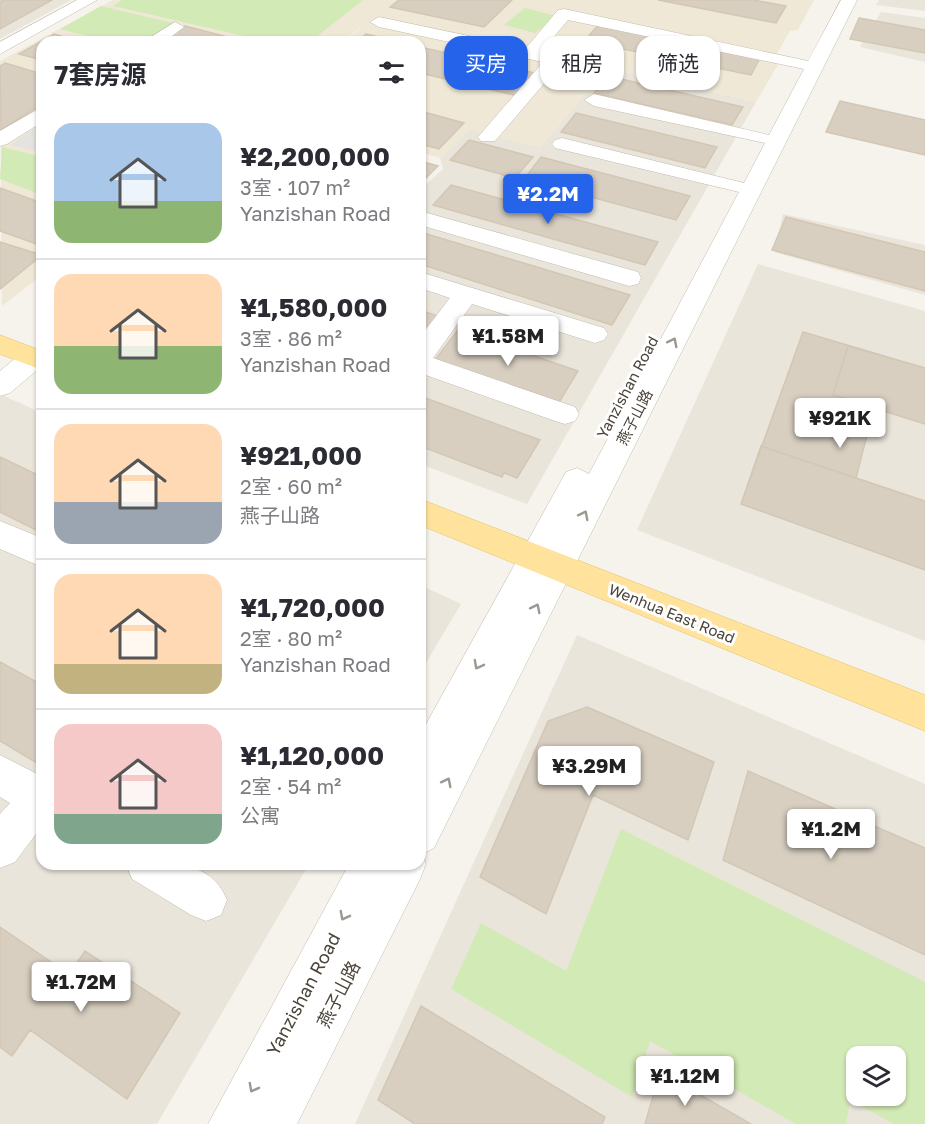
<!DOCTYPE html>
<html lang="zh">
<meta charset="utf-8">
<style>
:root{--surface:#fff;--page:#f7f7f7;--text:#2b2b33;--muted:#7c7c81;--line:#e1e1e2;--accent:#2563eb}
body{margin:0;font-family:"Golos Text","Noto Sans SC",sans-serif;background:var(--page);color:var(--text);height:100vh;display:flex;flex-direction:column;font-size:22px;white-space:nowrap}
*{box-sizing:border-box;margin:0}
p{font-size:20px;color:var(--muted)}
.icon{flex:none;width:33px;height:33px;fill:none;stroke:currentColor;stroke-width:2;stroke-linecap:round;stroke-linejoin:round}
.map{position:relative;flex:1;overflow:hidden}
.sheet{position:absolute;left:36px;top:36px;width:390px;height:834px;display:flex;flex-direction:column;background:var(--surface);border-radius:18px;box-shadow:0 2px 4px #0004}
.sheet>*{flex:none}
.hud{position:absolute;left:444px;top:36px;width:390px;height:54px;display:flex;gap:12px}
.fabs{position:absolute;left:846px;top:1046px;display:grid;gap:12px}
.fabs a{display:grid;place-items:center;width:60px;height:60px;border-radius:12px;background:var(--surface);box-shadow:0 2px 4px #0004;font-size:30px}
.price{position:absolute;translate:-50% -51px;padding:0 14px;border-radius:6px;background:#fff;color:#222;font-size:20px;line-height:39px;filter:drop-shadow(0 2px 3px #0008)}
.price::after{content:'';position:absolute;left:50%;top:36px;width:18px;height:14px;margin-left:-9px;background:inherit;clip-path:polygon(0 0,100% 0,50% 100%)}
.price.active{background:var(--accent);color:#fff}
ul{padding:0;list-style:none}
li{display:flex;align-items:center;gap:18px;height:150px;padding:0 18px}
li+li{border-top:2px solid var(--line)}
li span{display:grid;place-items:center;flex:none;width:168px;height:120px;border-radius:18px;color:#555}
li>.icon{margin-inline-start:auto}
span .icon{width:72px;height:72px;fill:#fffc;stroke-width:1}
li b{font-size:26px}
h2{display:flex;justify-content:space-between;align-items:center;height:72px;padding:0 18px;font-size:26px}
.tag{padding:0 21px;border-radius:18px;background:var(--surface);box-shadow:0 2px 4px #0004;font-size:21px;line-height:54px}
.tag.active{background:var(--accent);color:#fff}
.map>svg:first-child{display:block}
.residential{fill:#eae5da;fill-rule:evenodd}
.education{fill:#efe8d6}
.green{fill:#d2eab5;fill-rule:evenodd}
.parking{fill:#e5e3e0}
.building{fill:#d8cfc1;stroke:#d3c7b4;stroke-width:1.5}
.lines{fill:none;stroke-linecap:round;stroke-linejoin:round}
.minor-casing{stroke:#c2bbae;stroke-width:1}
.major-casing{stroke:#e6c16a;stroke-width:1}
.minor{fill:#fff;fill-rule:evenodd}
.major{fill:#ffe39c;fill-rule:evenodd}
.oneway{stroke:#9c9892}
.labels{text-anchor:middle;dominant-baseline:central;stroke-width:6;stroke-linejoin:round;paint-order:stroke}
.street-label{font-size:15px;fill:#4b4439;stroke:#fff}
.near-street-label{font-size:18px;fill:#4b4439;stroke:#fff}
</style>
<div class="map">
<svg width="925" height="1124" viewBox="0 0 925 1124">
<rect width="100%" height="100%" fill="#f6f3ec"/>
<path class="residential" d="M0,0H71L0,39Z
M879,0H925V11L876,5Z
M881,12L925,18V62L860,47Z
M607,68L756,102L527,504L420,464V190L443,169L440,158L469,129L540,147Z
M783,214L925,245V295L774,252Z
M758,264L925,311V641L637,530Z
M2,395L42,413V864H309L157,1124H0V397Z
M420,585L461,604L420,673Z
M577,635L925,784V1124H355ZM856,1056H896V1095H856Z"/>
<path class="education" d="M113,0H814L798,30L790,31L774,59L779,63L756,102L607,68L540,147L469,129L440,158L420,152V42H344L369,21L342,42H42V275L2,306L0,61Z"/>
<path class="green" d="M122,0H363L310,42H270L113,6Z
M101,6L173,23L143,42H111L60,29Z
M525,8L556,16L535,33L504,25Z
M2,147L42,157V191L39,194L0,179Z
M621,829L925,982V1124H894L850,1100L846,1124H796L650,1041L632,1097L451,989L481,923L566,971ZM856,1056H896V1095H856Z"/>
<path class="parking" d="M42,123V153L10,145Z"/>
<path class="building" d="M3,0H52L0,29V2Z
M399,0H512L484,27L390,7Z
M658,0H753L786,6L776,23Z
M859,18L925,30V53L850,39Z
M598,25L760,58L751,75L618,48L609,60L575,52Z
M185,26L247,42H162Z
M54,34L82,42H42V60L19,54Z
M366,34L400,42H356Z
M420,47L539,74L518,96L420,73Z
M5,63L42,74V104L1,130L0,66Z
M608,76L743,107L732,125L594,93Z
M840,101L925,120V155L826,132Z
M420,111L464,123L439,149L420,144Z
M576,113L717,147L705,168L561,132Z
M469,140L533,157L515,178L450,160Z
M541,157L690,196L676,220L524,179Z
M420,161L438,166L420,184Z
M451,185L658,242L645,265L433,205Z
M0,188L42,203V246L0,231Z
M786,217L925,252V291L772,250Z
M420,232L630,295L612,325L420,264Z
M0,242L42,255L0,289Z
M420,310L441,317L420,343Z
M458,330L578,371L558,404L435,360Z
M803,332L925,368V424L874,408L856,478L925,501V570L741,504Z
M848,346L925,368V424L833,395Z
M420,396L540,440L517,478L504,473L502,477L420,446Z
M761,446L925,501V570L741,504Z
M0,457L42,477V533L0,512Z
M0,662L42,685V766L0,741Z
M587,707L714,762L688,840L593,795L546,914L480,877L548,721Z
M748,771L925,848V955L723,860Z
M0,927L69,974L85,951L180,1013L127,1099L30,1030L12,1056L0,1047Z
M421,1006L605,1117L602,1124H415L378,1100Z
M660,1072L751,1124H645Z"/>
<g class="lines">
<g class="minor-casing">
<path id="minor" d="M77,0H97L0,54V42Z
M841,0H857L434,848L422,854L426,864L420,879L297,1124H208L349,864H420V735L566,472L577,468L589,474L739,192L555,148L552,144L555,140L562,138L744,183L765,143L594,106L584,100L594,94L769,135L804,69L568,20L542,51L563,55L565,59L495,141H481L478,137L543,62L379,27L370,22L379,17L526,48L558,10L564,9L808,61Z
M175,22L184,27L164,42H143Z
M42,107V122L7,144L0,146V131Z
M420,211L638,272L641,278L638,284L629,286L420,225Z
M420,272L604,328L608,334L604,340L595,343L472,304L433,358L575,407L579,414L575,421L565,424L555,421L420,373V337L450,298L420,288Z
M34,349L42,351V366L10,393L0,396V371L24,351Z
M0,521L42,538V567L0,549Z
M0,755L39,775L42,774V826L15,862L0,868V814L10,803L0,797Z
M126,864C165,864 210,857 227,900L221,915L206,921L191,915L132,879Z"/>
</g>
<g class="major-casing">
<path id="major" d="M0,335L42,351V370L0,354Z
M420,499L925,695V731L420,525Z"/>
</g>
<use href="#minor" class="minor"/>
<use href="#major" class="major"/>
</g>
<defs><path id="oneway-chevron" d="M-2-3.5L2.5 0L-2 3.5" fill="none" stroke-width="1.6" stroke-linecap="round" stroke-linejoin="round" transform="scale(1.5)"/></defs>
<g class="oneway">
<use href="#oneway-chevron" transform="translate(673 342) rotate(-63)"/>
<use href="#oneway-chevron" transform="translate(584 515) rotate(-63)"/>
<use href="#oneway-chevron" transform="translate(536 608) rotate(-63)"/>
<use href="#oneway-chevron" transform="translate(478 665) rotate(118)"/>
<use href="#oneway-chevron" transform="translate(447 782) rotate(-63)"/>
<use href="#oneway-chevron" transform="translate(344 916) rotate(118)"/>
<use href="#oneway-chevron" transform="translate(253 1088) rotate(118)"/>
</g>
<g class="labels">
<g class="street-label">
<text transform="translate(627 387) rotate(-62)">Yanzishan Road</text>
<text transform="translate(634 417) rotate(-63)">燕子山路</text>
<text transform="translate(672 613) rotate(22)">Wenhua East Road</text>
</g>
<g class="near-street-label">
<text transform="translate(303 994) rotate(-62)">Yanzishan Road</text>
<text transform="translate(338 994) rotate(-63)">燕子山路</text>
</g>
</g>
</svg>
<div class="fabs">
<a><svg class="icon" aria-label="layers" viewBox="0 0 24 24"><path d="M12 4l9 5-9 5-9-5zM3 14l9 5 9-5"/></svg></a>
</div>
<b class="price active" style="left:548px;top:225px">¥2.2M</b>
<b class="price" style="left:508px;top:367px">¥1.58M</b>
<b class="price" style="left:840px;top:449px">¥921K</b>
<b class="price" style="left:589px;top:797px">¥3.29M</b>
<b class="price" style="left:831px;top:860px">¥1.2M</b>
<b class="price" style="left:81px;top:1013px">¥1.72M</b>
<b class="price" style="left:685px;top:1107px">¥1.12M</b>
<div class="hud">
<a class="tag active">买房</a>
<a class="tag">租房</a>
<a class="tag">筛选</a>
</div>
<section class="sheet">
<h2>7套房源<svg class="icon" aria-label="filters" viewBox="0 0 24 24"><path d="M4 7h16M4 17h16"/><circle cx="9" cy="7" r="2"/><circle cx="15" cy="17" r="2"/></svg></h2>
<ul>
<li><span style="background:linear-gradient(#a9c7e8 65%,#8fb573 0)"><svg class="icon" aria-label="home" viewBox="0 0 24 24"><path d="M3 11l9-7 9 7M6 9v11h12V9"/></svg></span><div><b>¥2,200,000</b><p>3室 · 107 m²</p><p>Yanzishan Road</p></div></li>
<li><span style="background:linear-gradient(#ffd9b3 60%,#8fb573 0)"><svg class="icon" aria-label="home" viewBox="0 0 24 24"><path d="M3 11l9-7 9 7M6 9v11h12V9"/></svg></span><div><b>¥1,580,000</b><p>3室 · 86 m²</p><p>Yanzishan Road</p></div></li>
<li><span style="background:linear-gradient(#ffd9b3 65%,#9aa5b1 0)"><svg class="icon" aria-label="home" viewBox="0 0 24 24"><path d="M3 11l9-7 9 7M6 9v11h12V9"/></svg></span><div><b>¥921,000</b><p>2室 · 60 m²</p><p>燕子山路</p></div></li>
<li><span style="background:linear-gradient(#ffd9b3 75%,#c2b280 0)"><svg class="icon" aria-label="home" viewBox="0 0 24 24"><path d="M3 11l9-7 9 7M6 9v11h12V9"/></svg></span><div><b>¥1,720,000</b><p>2室 · 80 m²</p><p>Yanzishan Road</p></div></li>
<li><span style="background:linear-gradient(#f6c9c9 75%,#7fa58c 0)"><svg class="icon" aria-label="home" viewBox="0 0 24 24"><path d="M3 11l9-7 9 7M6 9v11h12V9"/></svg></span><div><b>¥1,120,000</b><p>2室 · 54 m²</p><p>公寓</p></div></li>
</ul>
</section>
</div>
